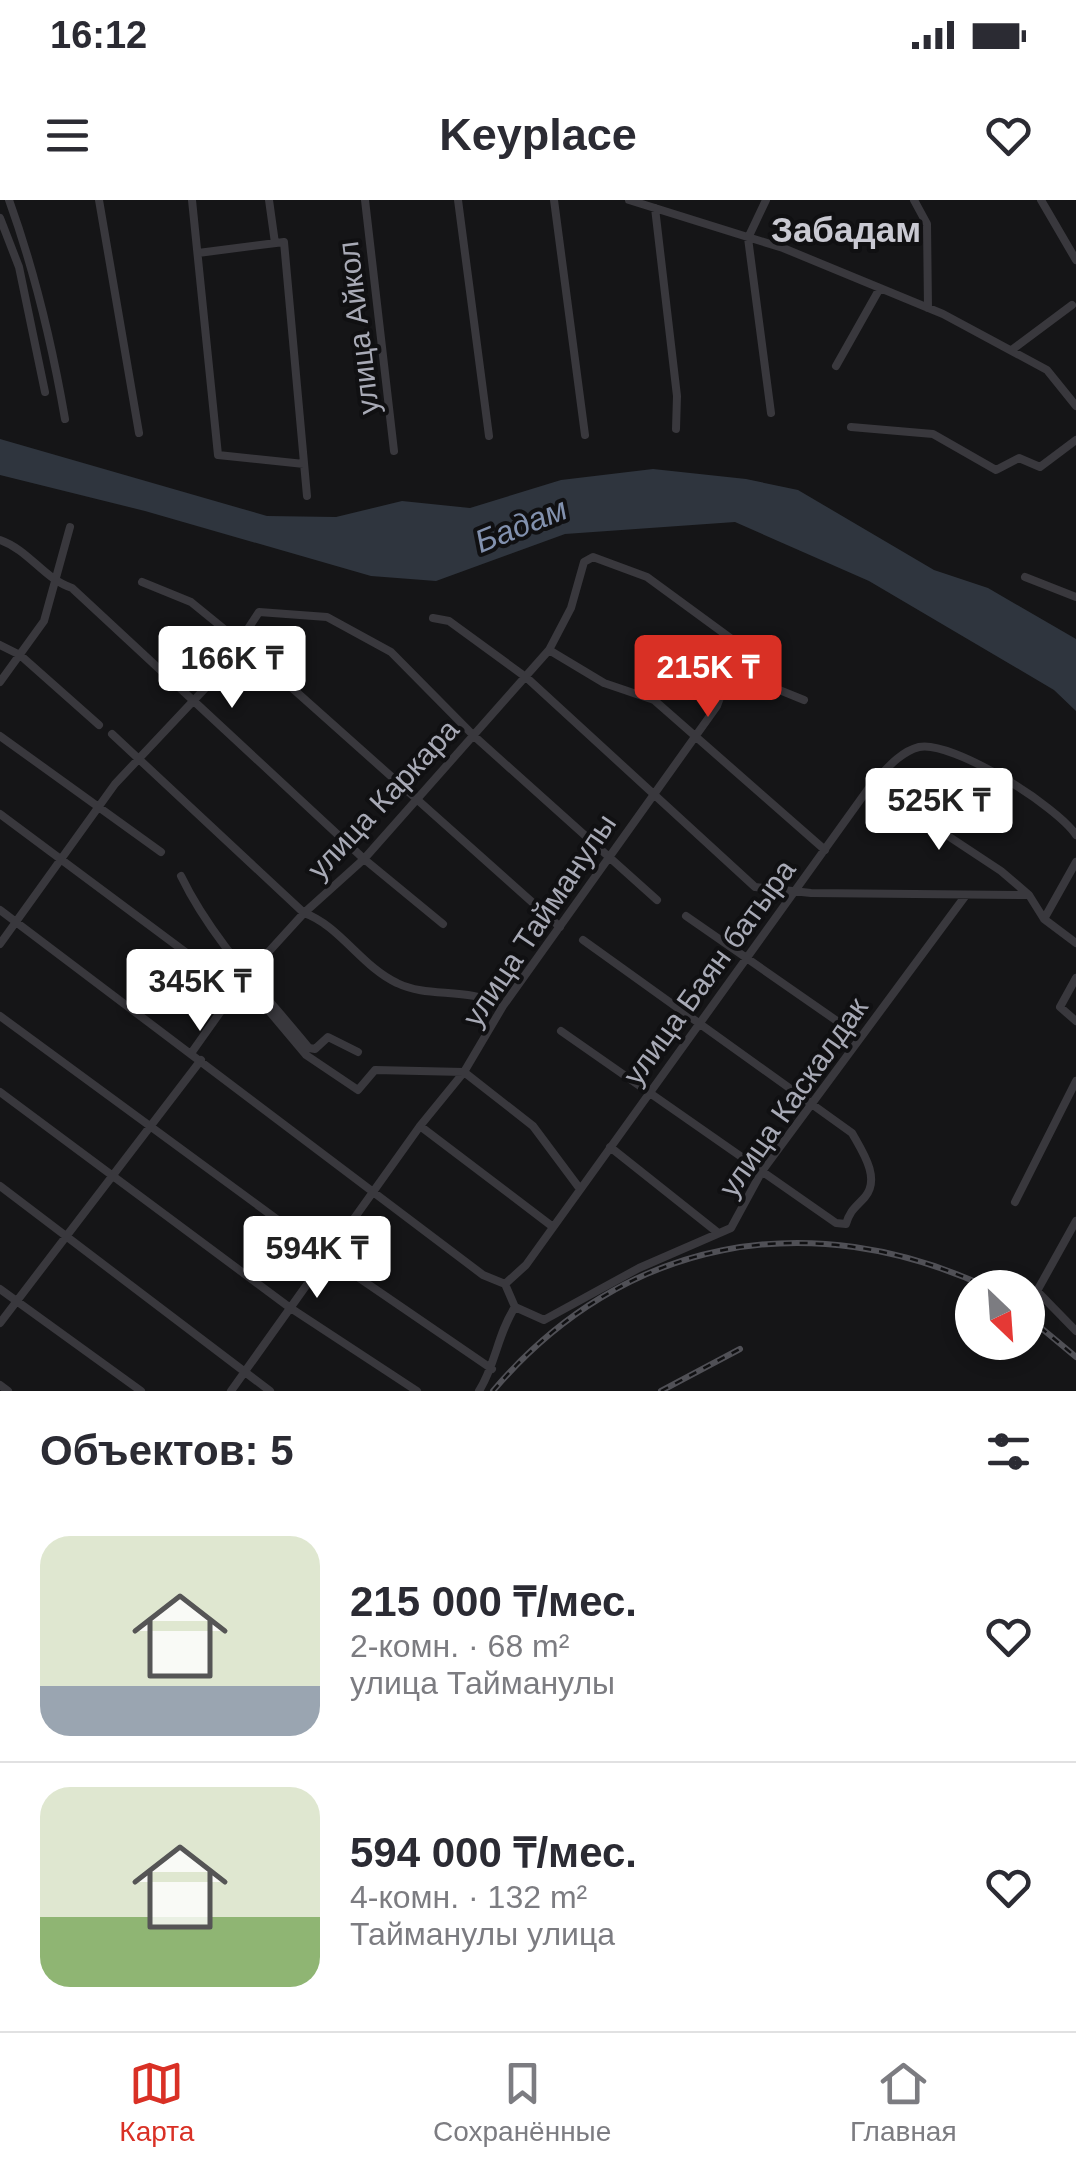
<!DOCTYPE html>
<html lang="ru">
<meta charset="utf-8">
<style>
:root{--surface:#fff;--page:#f7f7f7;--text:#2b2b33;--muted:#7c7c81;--line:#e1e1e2;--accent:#d93025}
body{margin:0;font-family:Arial,sans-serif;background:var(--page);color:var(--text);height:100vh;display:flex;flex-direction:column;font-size:38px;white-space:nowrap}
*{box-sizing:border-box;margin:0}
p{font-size:32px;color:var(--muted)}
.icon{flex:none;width:55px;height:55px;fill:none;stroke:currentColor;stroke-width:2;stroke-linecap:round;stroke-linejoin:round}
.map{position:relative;height:1191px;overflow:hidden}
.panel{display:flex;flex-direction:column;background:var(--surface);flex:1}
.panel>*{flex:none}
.needle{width:65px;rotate:155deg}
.controls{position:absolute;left:955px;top:1070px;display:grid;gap:20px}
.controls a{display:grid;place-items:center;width:90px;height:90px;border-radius:50%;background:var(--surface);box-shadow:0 5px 15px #0003;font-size:50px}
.price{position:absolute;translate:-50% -85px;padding:0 22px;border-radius:10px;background:#fff;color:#222;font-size:32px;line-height:65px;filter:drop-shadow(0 2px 5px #0008)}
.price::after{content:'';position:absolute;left:50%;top:60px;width:30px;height:22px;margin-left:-15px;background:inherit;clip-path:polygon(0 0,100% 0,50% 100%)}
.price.selected{background:var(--accent);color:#fff}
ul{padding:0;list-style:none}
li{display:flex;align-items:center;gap:30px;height:250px;padding:0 40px}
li+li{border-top:2px solid var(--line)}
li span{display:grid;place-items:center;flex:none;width:280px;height:200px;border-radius:30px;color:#555}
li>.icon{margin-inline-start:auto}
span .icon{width:120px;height:120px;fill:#fffc;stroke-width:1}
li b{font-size:42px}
h2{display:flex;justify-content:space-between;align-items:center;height:120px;padding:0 40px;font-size:42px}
.status{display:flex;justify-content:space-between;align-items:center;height:70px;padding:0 50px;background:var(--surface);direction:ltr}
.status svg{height:28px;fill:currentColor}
header{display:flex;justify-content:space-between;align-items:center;height:130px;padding:0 40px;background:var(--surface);font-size:45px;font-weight:600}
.tabs{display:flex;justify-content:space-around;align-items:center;height:140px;border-top:2px solid var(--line);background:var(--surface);font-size:28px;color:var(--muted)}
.tabs a{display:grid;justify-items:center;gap:5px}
.tabs .selected{color:var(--accent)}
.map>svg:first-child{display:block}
.water{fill:#2f353e}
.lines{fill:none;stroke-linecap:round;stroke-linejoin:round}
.minor{stroke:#39383d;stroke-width:8}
.rail-casing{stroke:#505056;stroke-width:6}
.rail{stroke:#101012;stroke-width:2.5;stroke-dasharray:8;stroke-linecap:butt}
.labels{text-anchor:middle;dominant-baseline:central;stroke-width:8;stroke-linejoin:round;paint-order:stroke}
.street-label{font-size:30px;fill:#a8aab6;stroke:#101012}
.water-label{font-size:32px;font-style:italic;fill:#8291ae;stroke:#101012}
.quarter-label{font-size:35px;font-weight:bold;fill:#c9c9d2;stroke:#101012}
</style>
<div class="status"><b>16:12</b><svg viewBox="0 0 49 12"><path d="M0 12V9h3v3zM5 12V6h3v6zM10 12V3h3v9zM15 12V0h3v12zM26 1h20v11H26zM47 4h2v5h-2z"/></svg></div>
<header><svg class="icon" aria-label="menu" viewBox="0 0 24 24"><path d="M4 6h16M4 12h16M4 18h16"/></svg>Keyplace<svg class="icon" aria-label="heart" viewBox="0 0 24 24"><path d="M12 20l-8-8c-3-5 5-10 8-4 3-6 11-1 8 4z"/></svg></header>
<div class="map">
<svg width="1076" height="1191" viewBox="0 0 1076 1191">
<rect width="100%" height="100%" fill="#151517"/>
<path class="water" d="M0,239L267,316L336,317L402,301L470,308L561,280L653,269L746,279L798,290L934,370L988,388L1076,439V511L1054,490L869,381L735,322L565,334L436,381L371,376L145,311L0,275Z"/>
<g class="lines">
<path class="minor" d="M9,0C35,72 52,144 65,219
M99,0L139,233
M192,0L218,255L304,264
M269,0L275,43
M365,0L394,251
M458,0L489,236
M554,0L585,235
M629,0L783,48L943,114L1047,170L1076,206
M766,0L748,38L771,213
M914,0L927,24L928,108
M1041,0L1076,60
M655,8L677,196L676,229
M0,18L19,67L45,192
M198,53L284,42L307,296
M1013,149L1072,105
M836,166L880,88
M851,227L933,234L996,270L1019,258L1040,267L1076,240
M0,340C29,350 44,379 72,388L364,659L443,724
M1025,377L1076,397
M142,382L191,402L245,446L560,727
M433,418L449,421L527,478L755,687L811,693L1029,695L1044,719L1076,743
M240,441L259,412L327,417L391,452L474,536L657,700
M0,445L20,455L99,525
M549,450L604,483L654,500L825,650
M0,482L44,421L70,327
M112,534L304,713C339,725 362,767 397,783C430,799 465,786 503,806
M0,536L161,652
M871,585L1001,671L1029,695
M0,614L239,792
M181,676C212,740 264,793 309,848L315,849L328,837L358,852
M0,710L483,1075L505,1084
M686,716L860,837
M1044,719L1076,662
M0,744L115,584L245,446
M1076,778L1060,807L1076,821
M243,780L306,855L358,890L375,870L464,872L533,926L580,989
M0,816L327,1056L492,1169
M561,831L836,1023L846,1024C850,1010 856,1007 865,997C881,978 862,951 852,933L583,740
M192,852L243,780L304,713L364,659L549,450L571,408L584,362L593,357L647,377L733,440L724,461L730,470L804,500
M0,892L289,1107L417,1191
M420,926L553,1027
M610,947L717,1032
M0,986L270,1191
M1015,1002L1076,881
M1076,1021L1037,1091L1076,1131
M505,1084L526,1065L871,585C884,572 899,552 919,547C952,540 1057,606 1076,635
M0,1089L141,1191
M515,1107L544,1120L639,1068L731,1028L762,971L966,695
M0,1123L201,860
M0,1185L8,1191
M231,1191L420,926L464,872L503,806L717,506L730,470
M479,1191C496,1164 497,1135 515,1107L505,1084"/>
<g class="rail-casing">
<path id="rail" d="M1028,1117L1076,1157
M493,1191C623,1037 810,1004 989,1088
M661,1191L740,1149"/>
</g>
<use href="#rail" class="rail"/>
</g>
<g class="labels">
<g class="street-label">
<text transform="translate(358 128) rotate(-97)">улица Айкол</text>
<text transform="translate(383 599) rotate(-47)">улица Каркара</text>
<text transform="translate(539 720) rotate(-56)">улица Тайманулы</text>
<text transform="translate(709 772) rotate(-54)">улица Баян батыра</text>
<text transform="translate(793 897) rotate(-55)">улица Каскалдак</text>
</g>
<g class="water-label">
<text transform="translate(521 325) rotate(-22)">Бадам</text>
</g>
<g class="quarter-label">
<text x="846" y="29">Забадам</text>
</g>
</g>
</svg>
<div class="controls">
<a><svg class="needle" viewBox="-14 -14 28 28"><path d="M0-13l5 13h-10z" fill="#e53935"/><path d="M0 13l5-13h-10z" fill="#7c7c81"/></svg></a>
</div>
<b class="price" style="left:232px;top:511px">166K ₸</b>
<b class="price selected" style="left:708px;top:520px">215K ₸</b>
<b class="price" style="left:939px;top:653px">525K ₸</b>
<b class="price" style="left:200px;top:834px">345K ₸</b>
<b class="price" style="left:317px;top:1101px">594K ₸</b>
</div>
<section class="panel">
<h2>Объектов: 5<svg class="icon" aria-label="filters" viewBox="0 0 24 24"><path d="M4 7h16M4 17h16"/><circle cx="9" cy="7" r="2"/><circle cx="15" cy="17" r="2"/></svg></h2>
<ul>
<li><span style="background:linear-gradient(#dfe7d0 75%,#9aa5b1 0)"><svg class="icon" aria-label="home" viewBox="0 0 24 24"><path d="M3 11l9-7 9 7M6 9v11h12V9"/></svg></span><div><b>215 000 ₸/мес.</b><p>2-комн. · 68 m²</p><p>улица Тайманулы</p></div><svg class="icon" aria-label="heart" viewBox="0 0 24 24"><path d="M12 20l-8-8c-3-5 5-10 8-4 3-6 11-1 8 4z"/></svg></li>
<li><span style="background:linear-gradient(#dfe7d0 65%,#8fb573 0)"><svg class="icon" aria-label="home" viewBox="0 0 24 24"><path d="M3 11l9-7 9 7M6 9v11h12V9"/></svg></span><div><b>594 000 ₸/мес.</b><p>4-комн. · 132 m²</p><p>Тайманулы улица</p></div><svg class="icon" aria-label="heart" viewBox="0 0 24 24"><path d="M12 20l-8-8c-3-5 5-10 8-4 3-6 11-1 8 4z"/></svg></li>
</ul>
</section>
<nav class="tabs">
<a class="selected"><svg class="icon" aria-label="map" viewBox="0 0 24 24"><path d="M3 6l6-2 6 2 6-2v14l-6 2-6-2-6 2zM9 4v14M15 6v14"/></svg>Карта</a>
<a><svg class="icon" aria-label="saved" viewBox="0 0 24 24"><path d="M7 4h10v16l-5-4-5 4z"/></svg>Сохранённые</a>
<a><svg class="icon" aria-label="home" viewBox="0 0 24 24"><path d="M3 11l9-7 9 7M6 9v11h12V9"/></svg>Главная</a>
</nav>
